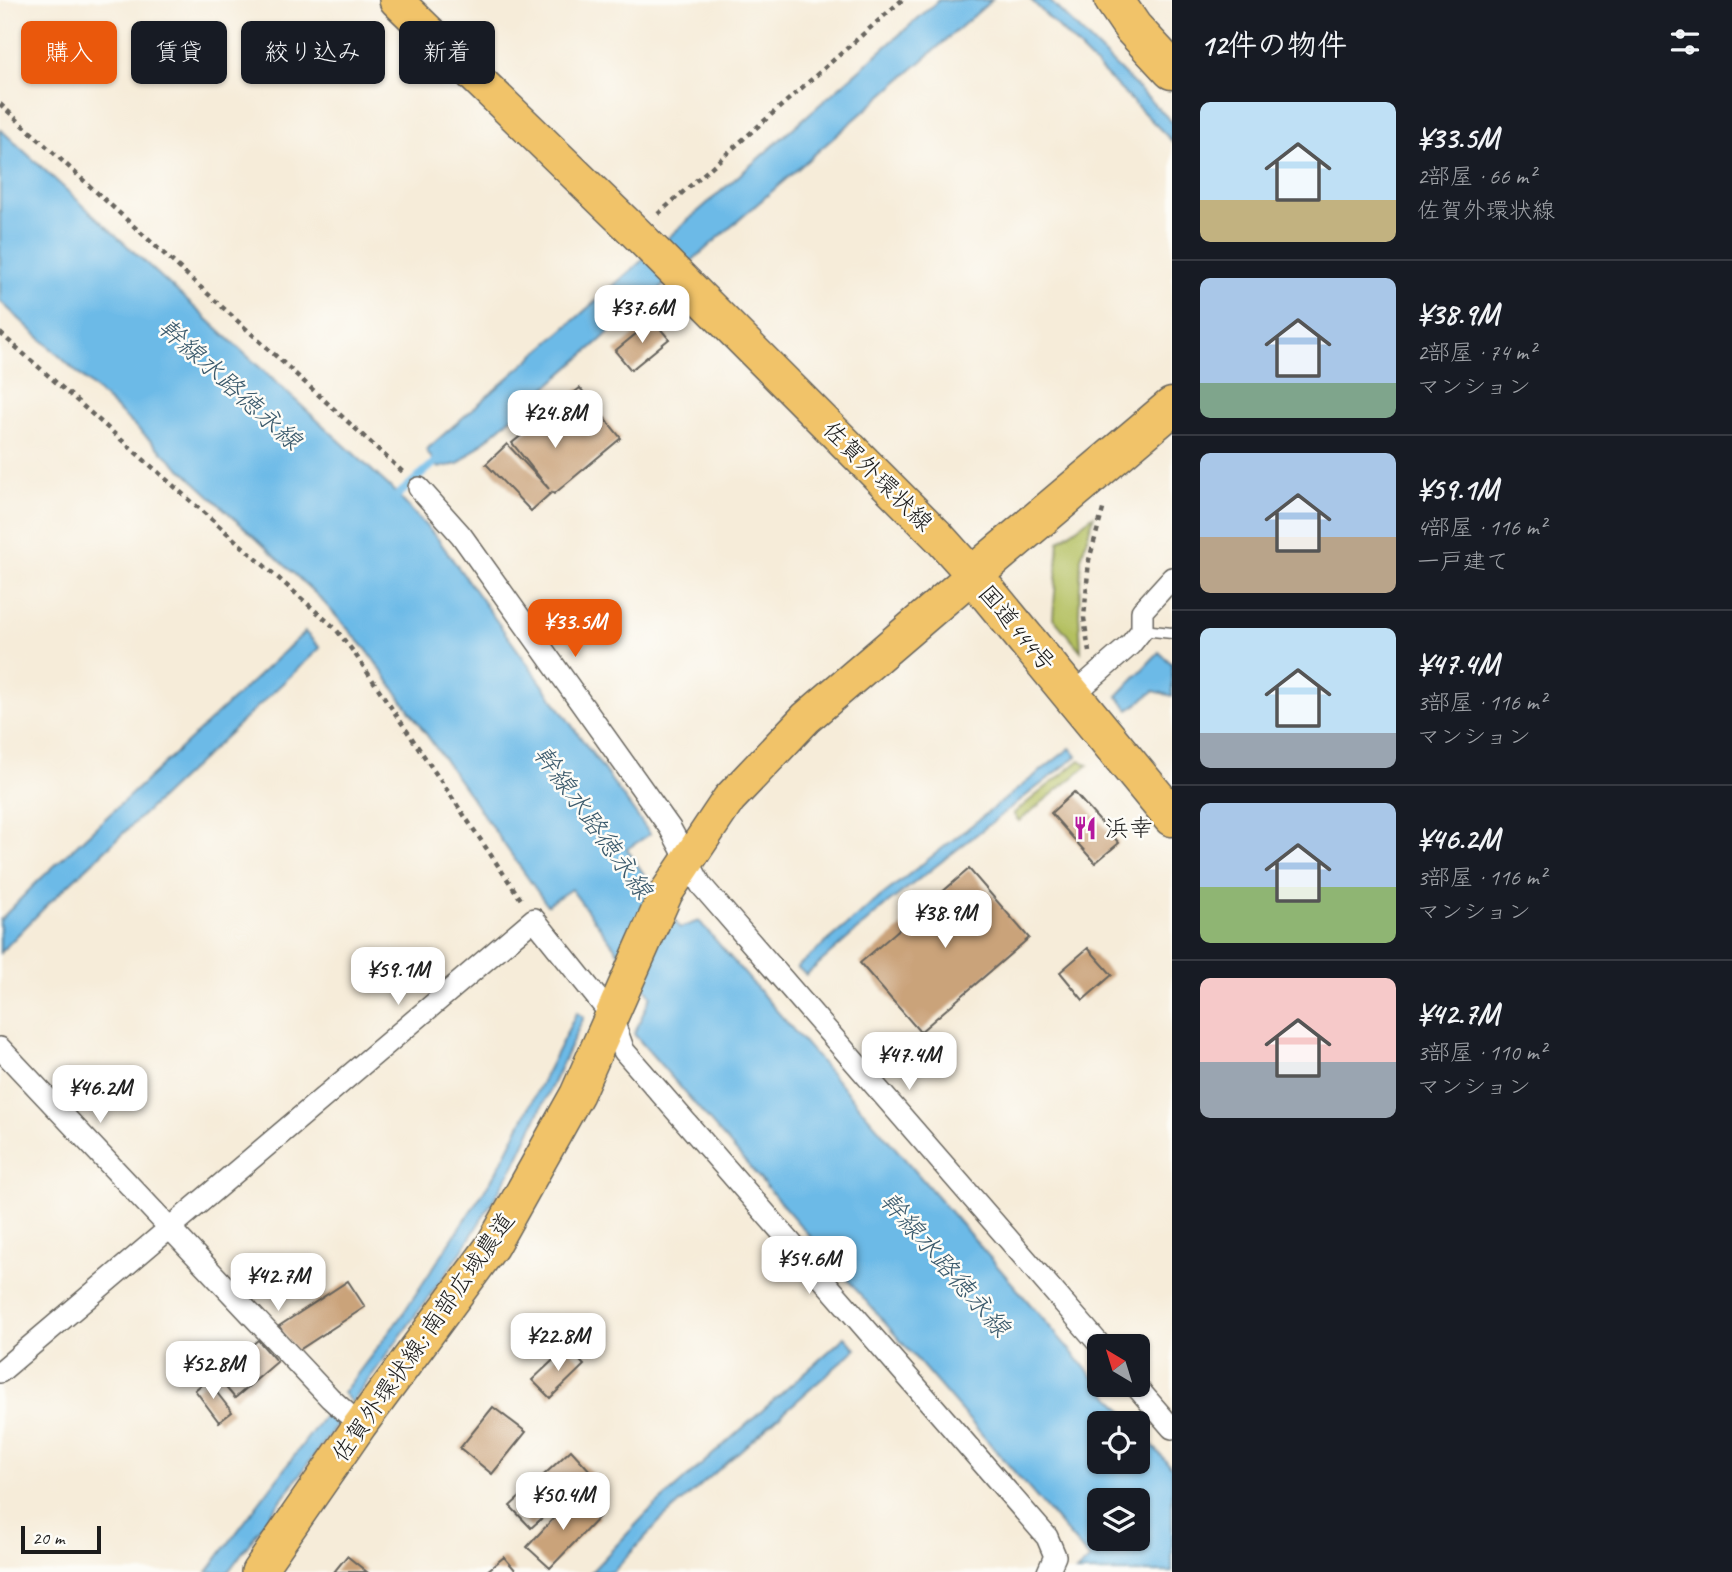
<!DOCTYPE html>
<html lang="ja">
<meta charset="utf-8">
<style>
:root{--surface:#171b24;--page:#242831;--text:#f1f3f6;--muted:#9ea1a6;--line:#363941;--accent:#ea580c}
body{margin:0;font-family:Caveat,"Klee One",sans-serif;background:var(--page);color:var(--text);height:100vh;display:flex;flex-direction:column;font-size:26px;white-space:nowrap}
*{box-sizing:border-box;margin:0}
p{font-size:23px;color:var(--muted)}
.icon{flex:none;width:38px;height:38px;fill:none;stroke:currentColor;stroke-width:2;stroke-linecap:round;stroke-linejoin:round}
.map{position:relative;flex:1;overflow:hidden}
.details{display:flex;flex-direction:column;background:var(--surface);width:560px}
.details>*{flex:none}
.hud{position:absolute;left:21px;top:21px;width:665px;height:63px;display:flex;gap:14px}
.needle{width:46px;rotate:322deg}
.buttons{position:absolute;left:1087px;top:1334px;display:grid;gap:14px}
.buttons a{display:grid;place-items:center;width:63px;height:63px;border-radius:10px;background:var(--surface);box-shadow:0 2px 5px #0004;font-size:35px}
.scale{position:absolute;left:21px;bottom:18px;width:80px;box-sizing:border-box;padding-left:7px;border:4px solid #1c1c1c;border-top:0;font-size:19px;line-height:24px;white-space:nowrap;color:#1c1c1c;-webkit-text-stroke:5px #fdfcf7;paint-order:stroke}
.price{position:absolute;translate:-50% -60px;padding:0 16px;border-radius:14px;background:#fff;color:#222;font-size:23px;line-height:46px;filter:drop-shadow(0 2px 4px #0008)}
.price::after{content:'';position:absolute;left:50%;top:42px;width:21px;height:16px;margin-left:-10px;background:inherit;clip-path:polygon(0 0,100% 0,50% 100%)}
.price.current{background:var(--accent);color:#fff}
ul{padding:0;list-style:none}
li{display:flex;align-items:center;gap:21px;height:175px;padding:0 28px}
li+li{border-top:2px solid var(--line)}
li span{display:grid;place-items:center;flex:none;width:196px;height:140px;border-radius:10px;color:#555}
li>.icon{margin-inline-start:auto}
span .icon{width:84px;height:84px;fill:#fffc;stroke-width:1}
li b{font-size:30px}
h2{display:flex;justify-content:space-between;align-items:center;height:84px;padding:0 28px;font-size:30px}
.tag{padding:0 24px;border-radius:10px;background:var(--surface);box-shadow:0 2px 5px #0004;font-size:24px;line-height:63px}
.tag.current{background:var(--accent);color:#fff}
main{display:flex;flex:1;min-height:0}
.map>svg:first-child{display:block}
.green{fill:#b4c061;stroke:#686e3e;stroke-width:2}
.water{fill:#6cbae7;stroke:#446b82;stroke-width:2;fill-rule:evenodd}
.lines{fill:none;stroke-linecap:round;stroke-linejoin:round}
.stream{stroke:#6cbae7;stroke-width:8}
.building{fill:#caa37a}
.lane-casing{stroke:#68655e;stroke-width:13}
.street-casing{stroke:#68655e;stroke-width:24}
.primary-casing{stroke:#68655e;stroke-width:36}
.highway-casing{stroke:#68655e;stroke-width:41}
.path{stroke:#68655e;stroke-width:4.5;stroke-dasharray:5 5;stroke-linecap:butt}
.lane{stroke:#fff;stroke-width:10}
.street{stroke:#fff;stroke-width:21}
.primary{stroke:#f1c369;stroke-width:33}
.highway{stroke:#f1c369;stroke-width:38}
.labels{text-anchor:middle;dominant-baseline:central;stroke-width:5;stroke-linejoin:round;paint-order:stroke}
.street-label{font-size:24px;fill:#1c1c1c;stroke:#fdfcf7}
.poi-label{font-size:24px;fill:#1c1c1c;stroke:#fdfcf7;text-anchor:start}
.water-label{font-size:26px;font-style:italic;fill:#3c5b6d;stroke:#fdfcf7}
</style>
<main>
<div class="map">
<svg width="1172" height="1572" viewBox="0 0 1172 1572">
<rect width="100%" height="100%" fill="#fdfcf7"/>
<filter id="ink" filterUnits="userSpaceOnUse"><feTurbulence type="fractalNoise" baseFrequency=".0143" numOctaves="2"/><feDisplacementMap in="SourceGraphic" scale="14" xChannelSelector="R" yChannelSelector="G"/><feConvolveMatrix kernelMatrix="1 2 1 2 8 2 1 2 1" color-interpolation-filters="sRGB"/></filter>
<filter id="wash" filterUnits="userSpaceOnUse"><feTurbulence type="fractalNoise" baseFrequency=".00686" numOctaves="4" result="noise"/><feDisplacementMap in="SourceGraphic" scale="28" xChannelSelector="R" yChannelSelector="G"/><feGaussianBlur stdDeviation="1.57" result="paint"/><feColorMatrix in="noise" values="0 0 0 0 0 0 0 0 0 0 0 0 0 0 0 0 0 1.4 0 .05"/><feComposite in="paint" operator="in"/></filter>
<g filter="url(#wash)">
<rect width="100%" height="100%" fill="#f6ecd9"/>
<path class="green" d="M1094,515L1081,558L1079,613L1081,651L1053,618L1059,541Z
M1080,760L1088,765L1019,821L1013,814Z"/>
<path class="water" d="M939,0H992L458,464L438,468L426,450Z
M1031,0H1049L1172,122V141Z
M0,129L390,487L437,538L650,834L627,849L680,928L699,921L1133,1423H1099V1461H1138V1428L1172,1468V1572H1076L1090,1559L634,1034L651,996L571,889L547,905L366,649L319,597L0,301ZM1099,1500H1138V1538H1099Z
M305,632L320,648L48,904L0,953V920L35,884Z
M1159,652L1172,664V696L1154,691L1129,710L1117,696Z
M1070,748L1077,756L887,904L806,975L797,967L879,898Z
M577,1012L584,1017L514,1166L462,1251L352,1403L343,1393L402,1315L497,1171Z
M845,1337L856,1349L660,1521L613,1572H591L647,1513Z
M327,1412L338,1423L228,1572H207Z"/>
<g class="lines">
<path class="stream" d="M390,502L441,457"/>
</g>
<g id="blocks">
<path class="building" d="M653,320L669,339L631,370L615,351Z
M580,388L621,438L554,494L552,492L531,511L486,464L507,444L549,489L512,443Z
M1074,792L1119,843L1095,863L1051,813Z
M969,869L1029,938L920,1032L860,963Z
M1088,948L1112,975L1083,1000L1060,972Z
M348,1281L365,1307L296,1352L279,1326Z
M258,1340L277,1362L235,1398L216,1376Z
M567,1347L584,1365L550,1398L532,1380Z
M207,1380L232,1412L219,1422L195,1390Z
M493,1407L526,1432L492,1474L460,1448Z
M571,1450L592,1473L531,1528L510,1506Z
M575,1495L599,1517L550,1568L527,1547Z
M347,1556L367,1572H334Z
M504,1557L517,1572H486Z"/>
</g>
</g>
<g filter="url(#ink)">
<use href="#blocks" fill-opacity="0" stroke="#68655e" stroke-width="2"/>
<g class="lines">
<g class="lane-casing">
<path id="lane" d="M1142,630L1172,633"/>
</g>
<g class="street-casing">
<path id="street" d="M419,488L461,535L670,828L701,885L1101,1346
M1073,695L1130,645L1142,630V611L1172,578
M0,1048L330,1398L360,1425
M0,1372L534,919L611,1015L624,1051L1047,1537L1055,1556L1048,1572
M1134,1384L1172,1428"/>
</g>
<g class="primary-casing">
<path id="primary" d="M258,1572L360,1425L492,1246L577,1094L666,893L729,799L806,718L973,575L938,536L636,233L396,0"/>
</g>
<g class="highway-casing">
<path id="highway" d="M1114,0L1133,28L1172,70
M1172,407L973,575L1172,817"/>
</g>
<path class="path" d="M0,104L404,473
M658,214L902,0
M0,333L335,628L355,654L522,901
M1089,652L1084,618L1089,560L1104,506"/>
<use href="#lane" class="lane"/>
<use href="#street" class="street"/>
<use href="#primary" class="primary"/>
<use href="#highway" class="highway"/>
</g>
</g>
<defs>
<g id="restaurant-bare" transform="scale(1.89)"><path d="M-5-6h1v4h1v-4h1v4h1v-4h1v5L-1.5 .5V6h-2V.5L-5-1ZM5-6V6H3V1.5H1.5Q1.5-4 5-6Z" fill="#b5179e" stroke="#fdfcf7" stroke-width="2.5" paint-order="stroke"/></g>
</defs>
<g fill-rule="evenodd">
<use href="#restaurant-bare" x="1085" y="828"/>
</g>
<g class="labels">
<g class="street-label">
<text transform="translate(878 476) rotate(45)">佐賀外環状線</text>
<text transform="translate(1017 628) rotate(50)">国道444号</text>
<text transform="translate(423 1337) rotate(-55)">佐賀外環状線; 南部広域農道</text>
</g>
<g class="poi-label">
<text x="1105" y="828">浜幸</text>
</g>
<g class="water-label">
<text transform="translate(230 384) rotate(42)">幹線水路徳永線</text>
<text transform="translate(593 822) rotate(54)">幹線水路徳永線</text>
<text transform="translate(945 1264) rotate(49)">幹線水路徳永線</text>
</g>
</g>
</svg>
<div class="buttons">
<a><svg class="needle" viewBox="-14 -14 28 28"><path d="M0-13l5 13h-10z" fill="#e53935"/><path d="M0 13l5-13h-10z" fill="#9ea1a6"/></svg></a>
<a><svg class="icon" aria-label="locate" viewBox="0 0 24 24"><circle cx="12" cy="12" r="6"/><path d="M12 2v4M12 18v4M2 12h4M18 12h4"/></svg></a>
<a><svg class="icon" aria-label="layers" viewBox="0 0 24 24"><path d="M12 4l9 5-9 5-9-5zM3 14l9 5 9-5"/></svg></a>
</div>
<div class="scale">20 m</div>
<b class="price" style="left:642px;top:345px">¥37.6M</b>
<b class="price" style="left:555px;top:450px">¥24.8M</b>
<b class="price current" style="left:575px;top:659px">¥33.5M</b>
<b class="price" style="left:945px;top:950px">¥38.9M</b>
<b class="price" style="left:398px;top:1007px">¥59.1M</b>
<b class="price" style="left:909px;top:1092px">¥47.4M</b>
<b class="price" style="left:100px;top:1125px">¥46.2M</b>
<b class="price" style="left:809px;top:1296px">¥54.6M</b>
<b class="price" style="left:278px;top:1313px">¥42.7M</b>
<b class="price" style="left:558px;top:1373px">¥22.8M</b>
<b class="price" style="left:213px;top:1401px">¥52.8M</b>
<b class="price" style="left:563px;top:1532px">¥50.4M</b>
<div class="hud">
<a class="tag current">購入</a>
<a class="tag">賃貸</a>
<a class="tag">絞り込み</a>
<a class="tag">新着</a>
</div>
</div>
<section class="details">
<h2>12件の物件<svg class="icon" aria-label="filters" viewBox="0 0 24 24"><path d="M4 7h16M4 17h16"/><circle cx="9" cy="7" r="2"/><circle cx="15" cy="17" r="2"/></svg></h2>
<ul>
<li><span style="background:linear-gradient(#bfe0f5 70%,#c2b280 0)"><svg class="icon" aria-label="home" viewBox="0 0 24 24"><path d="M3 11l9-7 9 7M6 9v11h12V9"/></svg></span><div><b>¥33.5M</b><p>2部屋 · 66 m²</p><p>佐賀外環状線</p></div></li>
<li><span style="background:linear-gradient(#a9c7e8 75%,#7fa58c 0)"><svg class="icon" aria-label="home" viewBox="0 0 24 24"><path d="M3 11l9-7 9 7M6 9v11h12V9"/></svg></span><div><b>¥38.9M</b><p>2部屋 · 74 m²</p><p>マンション</p></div></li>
<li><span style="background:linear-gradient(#a9c7e8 60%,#b9a48a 0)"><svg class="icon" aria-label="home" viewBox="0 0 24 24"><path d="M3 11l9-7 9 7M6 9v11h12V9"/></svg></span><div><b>¥59.1M</b><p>4部屋 · 116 m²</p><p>一戸建て</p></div></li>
<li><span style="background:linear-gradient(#bfe0f5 75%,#9aa5b1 0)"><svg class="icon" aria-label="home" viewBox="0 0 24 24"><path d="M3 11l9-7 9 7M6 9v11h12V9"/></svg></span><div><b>¥47.4M</b><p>3部屋 · 116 m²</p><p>マンション</p></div></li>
<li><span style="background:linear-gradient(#a9c7e8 60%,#8fb573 0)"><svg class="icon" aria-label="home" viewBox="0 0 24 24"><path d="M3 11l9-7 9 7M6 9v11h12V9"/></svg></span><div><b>¥46.2M</b><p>3部屋 · 116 m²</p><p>マンション</p></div></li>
<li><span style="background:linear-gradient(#f6c9c9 60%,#9aa5b1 0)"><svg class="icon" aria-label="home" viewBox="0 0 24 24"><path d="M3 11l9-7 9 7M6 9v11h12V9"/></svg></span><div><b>¥42.7M</b><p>3部屋 · 110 m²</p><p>マンション</p></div></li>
</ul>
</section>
</main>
